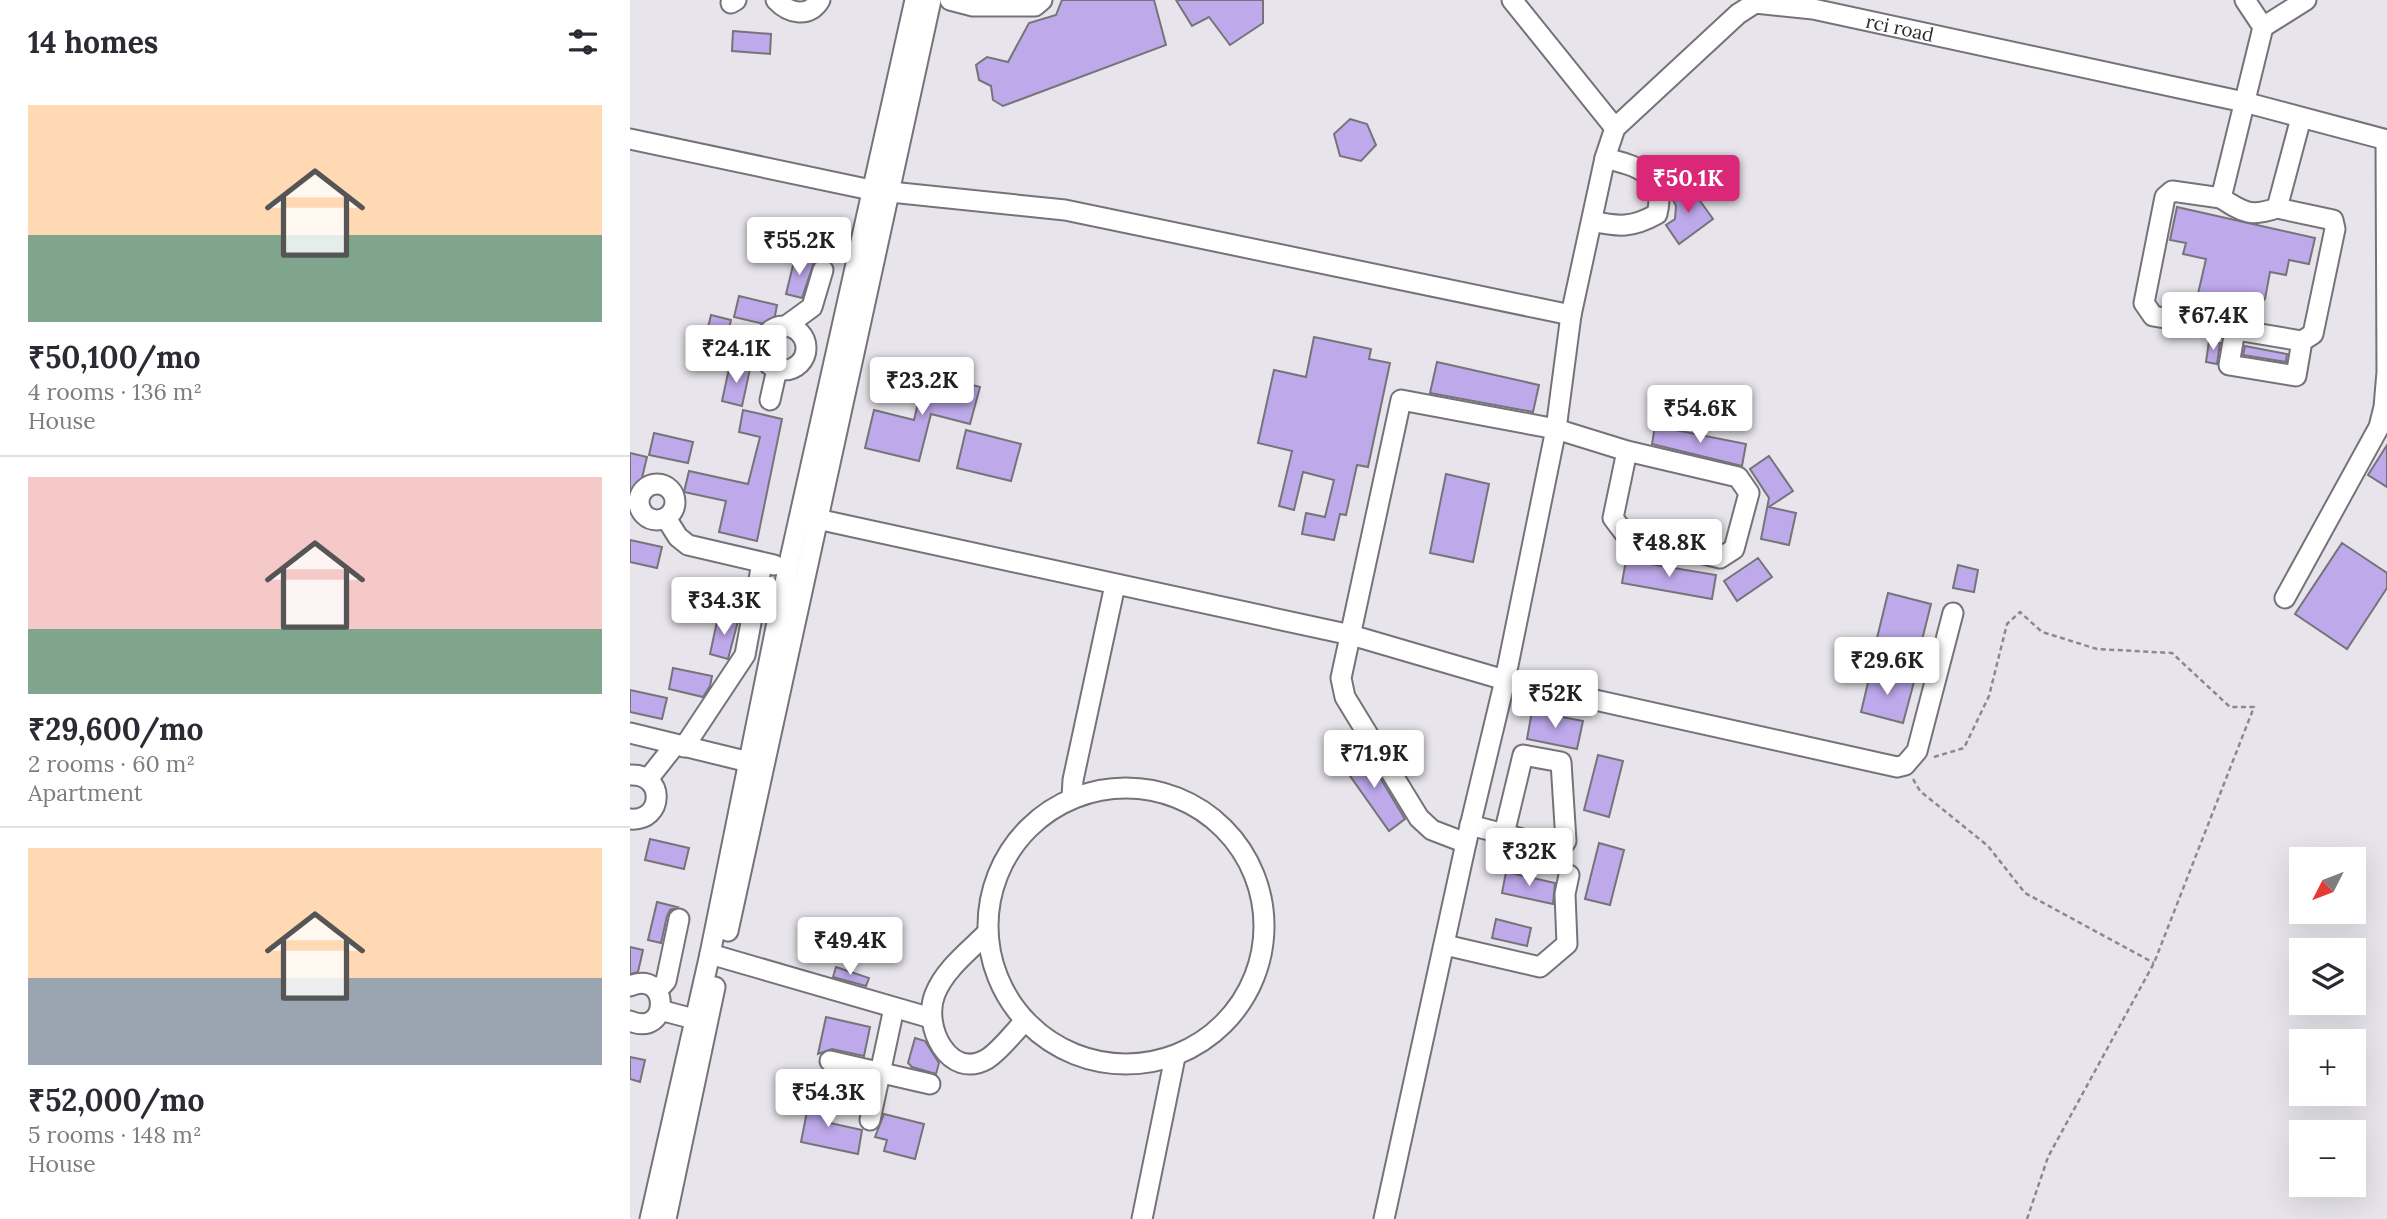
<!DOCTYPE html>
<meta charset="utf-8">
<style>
:root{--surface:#fff;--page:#f2f2f3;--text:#2b2b33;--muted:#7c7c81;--line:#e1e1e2;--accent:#db2777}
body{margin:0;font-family:Lora,serif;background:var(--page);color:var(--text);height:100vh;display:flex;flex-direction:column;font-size:26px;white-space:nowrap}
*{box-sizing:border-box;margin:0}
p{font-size:23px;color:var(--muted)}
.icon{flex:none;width:38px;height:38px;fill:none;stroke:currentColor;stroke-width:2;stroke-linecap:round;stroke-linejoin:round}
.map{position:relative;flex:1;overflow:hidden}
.drawer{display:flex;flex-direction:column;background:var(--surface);width:630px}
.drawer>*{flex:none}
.needle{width:46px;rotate:228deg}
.controls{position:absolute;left:1659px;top:847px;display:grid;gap:14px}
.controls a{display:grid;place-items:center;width:77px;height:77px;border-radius:0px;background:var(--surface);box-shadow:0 7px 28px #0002;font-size:35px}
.price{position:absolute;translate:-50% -60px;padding:0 16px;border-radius:7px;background:#fff;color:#222;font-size:23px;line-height:46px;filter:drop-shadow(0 2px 4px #0008)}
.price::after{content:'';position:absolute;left:50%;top:42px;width:21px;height:16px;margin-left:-10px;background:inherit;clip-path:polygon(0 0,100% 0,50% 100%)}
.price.on{background:var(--accent);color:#fff}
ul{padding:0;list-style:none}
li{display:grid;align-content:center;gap:14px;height:371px;padding:0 28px}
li+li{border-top:2px solid var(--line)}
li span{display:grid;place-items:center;height:217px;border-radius:0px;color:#555}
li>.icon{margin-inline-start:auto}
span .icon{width:126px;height:126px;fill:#fffc;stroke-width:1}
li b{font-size:30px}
h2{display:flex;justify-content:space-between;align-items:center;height:84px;padding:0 28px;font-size:30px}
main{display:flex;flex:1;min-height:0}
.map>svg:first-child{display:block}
.building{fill:#bea9ea;stroke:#757479;stroke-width:2}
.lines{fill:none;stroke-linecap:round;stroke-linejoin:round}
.minor-casing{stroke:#757379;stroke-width:23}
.path{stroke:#8b898d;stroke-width:2.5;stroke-dasharray:5 3.5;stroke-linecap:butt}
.minor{stroke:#fff;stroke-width:19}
.labels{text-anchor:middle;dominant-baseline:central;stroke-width:5;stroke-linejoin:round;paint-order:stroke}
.street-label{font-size:19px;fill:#2d2c2e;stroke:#f4f2f8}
</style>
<main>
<section class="drawer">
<h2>14 homes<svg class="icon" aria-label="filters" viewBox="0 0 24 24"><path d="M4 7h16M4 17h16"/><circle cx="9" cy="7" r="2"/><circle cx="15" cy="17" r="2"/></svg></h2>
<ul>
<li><span style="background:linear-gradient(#ffd9b3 60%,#7fa58c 0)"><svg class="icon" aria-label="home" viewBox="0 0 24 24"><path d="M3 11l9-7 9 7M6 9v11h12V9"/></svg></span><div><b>₹50,100/mo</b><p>4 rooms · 136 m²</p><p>House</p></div></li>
<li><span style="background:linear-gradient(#f6c9c9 70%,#7fa58c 0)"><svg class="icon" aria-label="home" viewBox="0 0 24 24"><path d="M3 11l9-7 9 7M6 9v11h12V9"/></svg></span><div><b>₹29,600/mo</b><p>2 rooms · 60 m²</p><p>Apartment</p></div></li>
<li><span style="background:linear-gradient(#ffd9b3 60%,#9aa5b1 0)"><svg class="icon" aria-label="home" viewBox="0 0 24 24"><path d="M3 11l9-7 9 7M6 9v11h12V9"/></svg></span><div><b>₹52,000/mo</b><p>5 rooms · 148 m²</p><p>House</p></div></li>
</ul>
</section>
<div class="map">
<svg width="1757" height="1219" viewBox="0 0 1757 1219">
<rect width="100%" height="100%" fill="#e7e5eb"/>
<path class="building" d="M432,0H524L536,45L373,106L363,100L361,86L349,80L346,65L357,57L378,62L399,23L426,15Z
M546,0H633V23L600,45L579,17L562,26Z
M103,31L141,34L140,54L102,51Z
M720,119L737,124L746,145L731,161L710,156L704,134Z
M1058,184L1083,219L1049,244L1036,225L1045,219L1046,206L1041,196Z
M1547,207L1685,238L1679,264L1659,260L1656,275L1640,272L1635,299L1623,309L1621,320L1572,312L1573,306L1568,294L1576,259L1553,254L1556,243L1540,240Z
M165,257L184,262L172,298L156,294Z
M109,296L147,305L143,326L104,317Z
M81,315L101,320L92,358L72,353Z
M684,337L741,349L739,359L760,363L738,467L727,465L716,515L710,514L704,540L672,534L676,513L695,517L704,480L673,472L664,510L649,506L662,451L628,443L644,370L676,377Z
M1579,341L1590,343L1587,364L1576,362Z
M1615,346L1657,354L1656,362L1613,355Z
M807,362L909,385L903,412L800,393Z
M100,364L120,369L112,406L92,401Z
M295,373L350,387L340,424L301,414L289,461L235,448L244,410L284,420Z
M113,410L152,419L127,541L89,532L96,501L54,492L59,471L118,484L130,437L109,432Z
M1025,426L1116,444L1112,466L1022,444Z
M336,430L391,444L381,481L327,468Z
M24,433L63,442L58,463L19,455Z
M1757,445V487L1738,475Z
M0,453L17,457L5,507L0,506Z
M1139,456L1163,491L1139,507L1166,513L1159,545L1131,539L1139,498L1120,469Z
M816,474L859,484L843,562L800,553Z
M0,540L32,547L27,568L0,562Z
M1712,543L1757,573V588L1717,649L1665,614Z
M1128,558L1142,577L1107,601L1094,581Z
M996,560L1086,575L1082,599L992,583Z
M1328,565L1348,570L1344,592L1323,588Z
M49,578L88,587L83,609L45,600Z
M1258,593L1301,604L1290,648L1247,638Z
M88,617L108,621L98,659L80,654Z
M43,668L82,676L80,686L73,697L39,689Z
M1241,670L1284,682L1273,723L1231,712Z
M0,690L37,698L32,719L0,712Z
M902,711L953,721L947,749L897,739Z
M734,751L775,819L759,831L713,766Z
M968,755L993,761L979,817L954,810Z
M20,839L59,848L54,869L15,860Z
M969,843L994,850L980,905L955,899Z
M876,872L925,883L923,904L872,893Z
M27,902L47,907L40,910L37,916L31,943L18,940Z
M866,919L901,928L897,946L862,938Z
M0,947L13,950L8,972L0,974Z
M206,967L239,978L236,986L203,977Z
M196,1017L240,1027L234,1056L202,1049L188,1054Z
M285,1038L295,1041L309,1063L306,1074L282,1067L278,1063Z
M0,1057L15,1060L10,1082L0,1079Z
M180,1096L204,1101L200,1123L232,1130L228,1154L171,1142Z
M254,1114L294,1124L285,1159L254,1151L257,1140L245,1137Z"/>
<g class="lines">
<g class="minor-casing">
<g id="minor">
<path d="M146,0C159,14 179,18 190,0"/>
<path d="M320,0L343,6H405L412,0"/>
<path d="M882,0L985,128"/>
<path d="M1615,0L1633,27L1591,198C1614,213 1621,217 1647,208L1671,118"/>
<path d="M101,3L106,0"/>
<path d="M1633,27L1676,0"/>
<path d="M0,139L241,190L435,210L941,315"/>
<path d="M1591,198L1542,191L1535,197L1514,303L1523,316L1672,341L1683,334L1705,229L1703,220L1647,208"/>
<path d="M962,221C989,227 1002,228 1027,214C1037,174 1007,166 975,158"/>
<circle cx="154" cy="348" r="22"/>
<path d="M156,326L182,307L193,270"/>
<path d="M1605,330L1599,365L1666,376L1672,341"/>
<path d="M110,338L132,342"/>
<path d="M140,400L147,369"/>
<circle cx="27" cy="502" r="18"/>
<path d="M36,518L48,537L58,545L144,565"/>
<path d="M169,521L187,519L721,635L875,680L1267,767L1275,765L1287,751L1323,613"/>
<path d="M1655,598L1749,427L1754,407L1757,372L1756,140"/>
<path d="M1241,657L1306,675"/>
<path d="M0,733L119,762"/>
<path d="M54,747L115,655L132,563"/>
<path d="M0,775C36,773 34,822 0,819"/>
<path d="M18,779L45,745"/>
<circle cx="496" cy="926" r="138"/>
<path d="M442,798L443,780L485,585"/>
<path d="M840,825L930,849L936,841L931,762L893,755L874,834"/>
<path d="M836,843L802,830L789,818L715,697L711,678L771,400L926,429L997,451L1108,477L1119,493L1104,549L1090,558L996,535L983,518L997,451"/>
<path d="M98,931L301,0"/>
<path d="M357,933C339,951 315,969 305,994C292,1026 319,1081 357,1059C371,1050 383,1033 395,1021"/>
<path d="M815,945L910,967L937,944L935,894L939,875"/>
<path d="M80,954L301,1018"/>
<path d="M0,986C40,969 41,1038 0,1021"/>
<path d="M27,991L36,981L49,919"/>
<path d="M30,1010L64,1019"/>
<path d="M200,1061L300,1084"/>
<path d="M240,1120L264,1008"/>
<path d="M20,1219L80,954L158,568L285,0"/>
<path d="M36,1219L85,987"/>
<path d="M512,1219L545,1057"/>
<path id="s1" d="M754,1219L836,843L875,680L926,429L941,315L975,158L985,128L1108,14L1125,3L1183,9L1614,102L1757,140"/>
</g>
</g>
<path class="path" d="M1304,757L1334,748L1359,696L1377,624L1390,612L1412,632L1467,649L1542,653L1600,707H1624L1524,963L1418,1157L1397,1219
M1283,779L1290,791L1358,846L1395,893L1524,963"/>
<use href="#minor" class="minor"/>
</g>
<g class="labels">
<g class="street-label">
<text stroke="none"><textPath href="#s1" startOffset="1451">rci road</textPath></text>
</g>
</g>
</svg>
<div class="controls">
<a><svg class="needle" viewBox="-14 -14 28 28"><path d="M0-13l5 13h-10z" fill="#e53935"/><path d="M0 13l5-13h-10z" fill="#7c7c81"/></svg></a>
<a><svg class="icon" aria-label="layers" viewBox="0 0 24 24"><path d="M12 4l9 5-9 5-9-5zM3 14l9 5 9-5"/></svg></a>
<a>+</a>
<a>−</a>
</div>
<b class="price on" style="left:1058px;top:215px">₹50.1K</b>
<b class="price" style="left:169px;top:277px">₹55.2K</b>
<b class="price" style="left:1583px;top:352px">₹67.4K</b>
<b class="price" style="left:106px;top:385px">₹24.1K</b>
<b class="price" style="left:292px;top:417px">₹23.2K</b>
<b class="price" style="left:1070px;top:445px">₹54.6K</b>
<b class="price" style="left:1039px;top:579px">₹48.8K</b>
<b class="price" style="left:94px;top:637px">₹34.3K</b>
<b class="price" style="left:1257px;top:697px">₹29.6K</b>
<b class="price" style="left:925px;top:730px">₹52K</b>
<b class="price" style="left:744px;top:790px">₹71.9K</b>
<b class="price" style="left:899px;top:888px">₹32K</b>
<b class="price" style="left:220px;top:977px">₹49.4K</b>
<b class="price" style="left:198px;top:1129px">₹54.3K</b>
</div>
</main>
